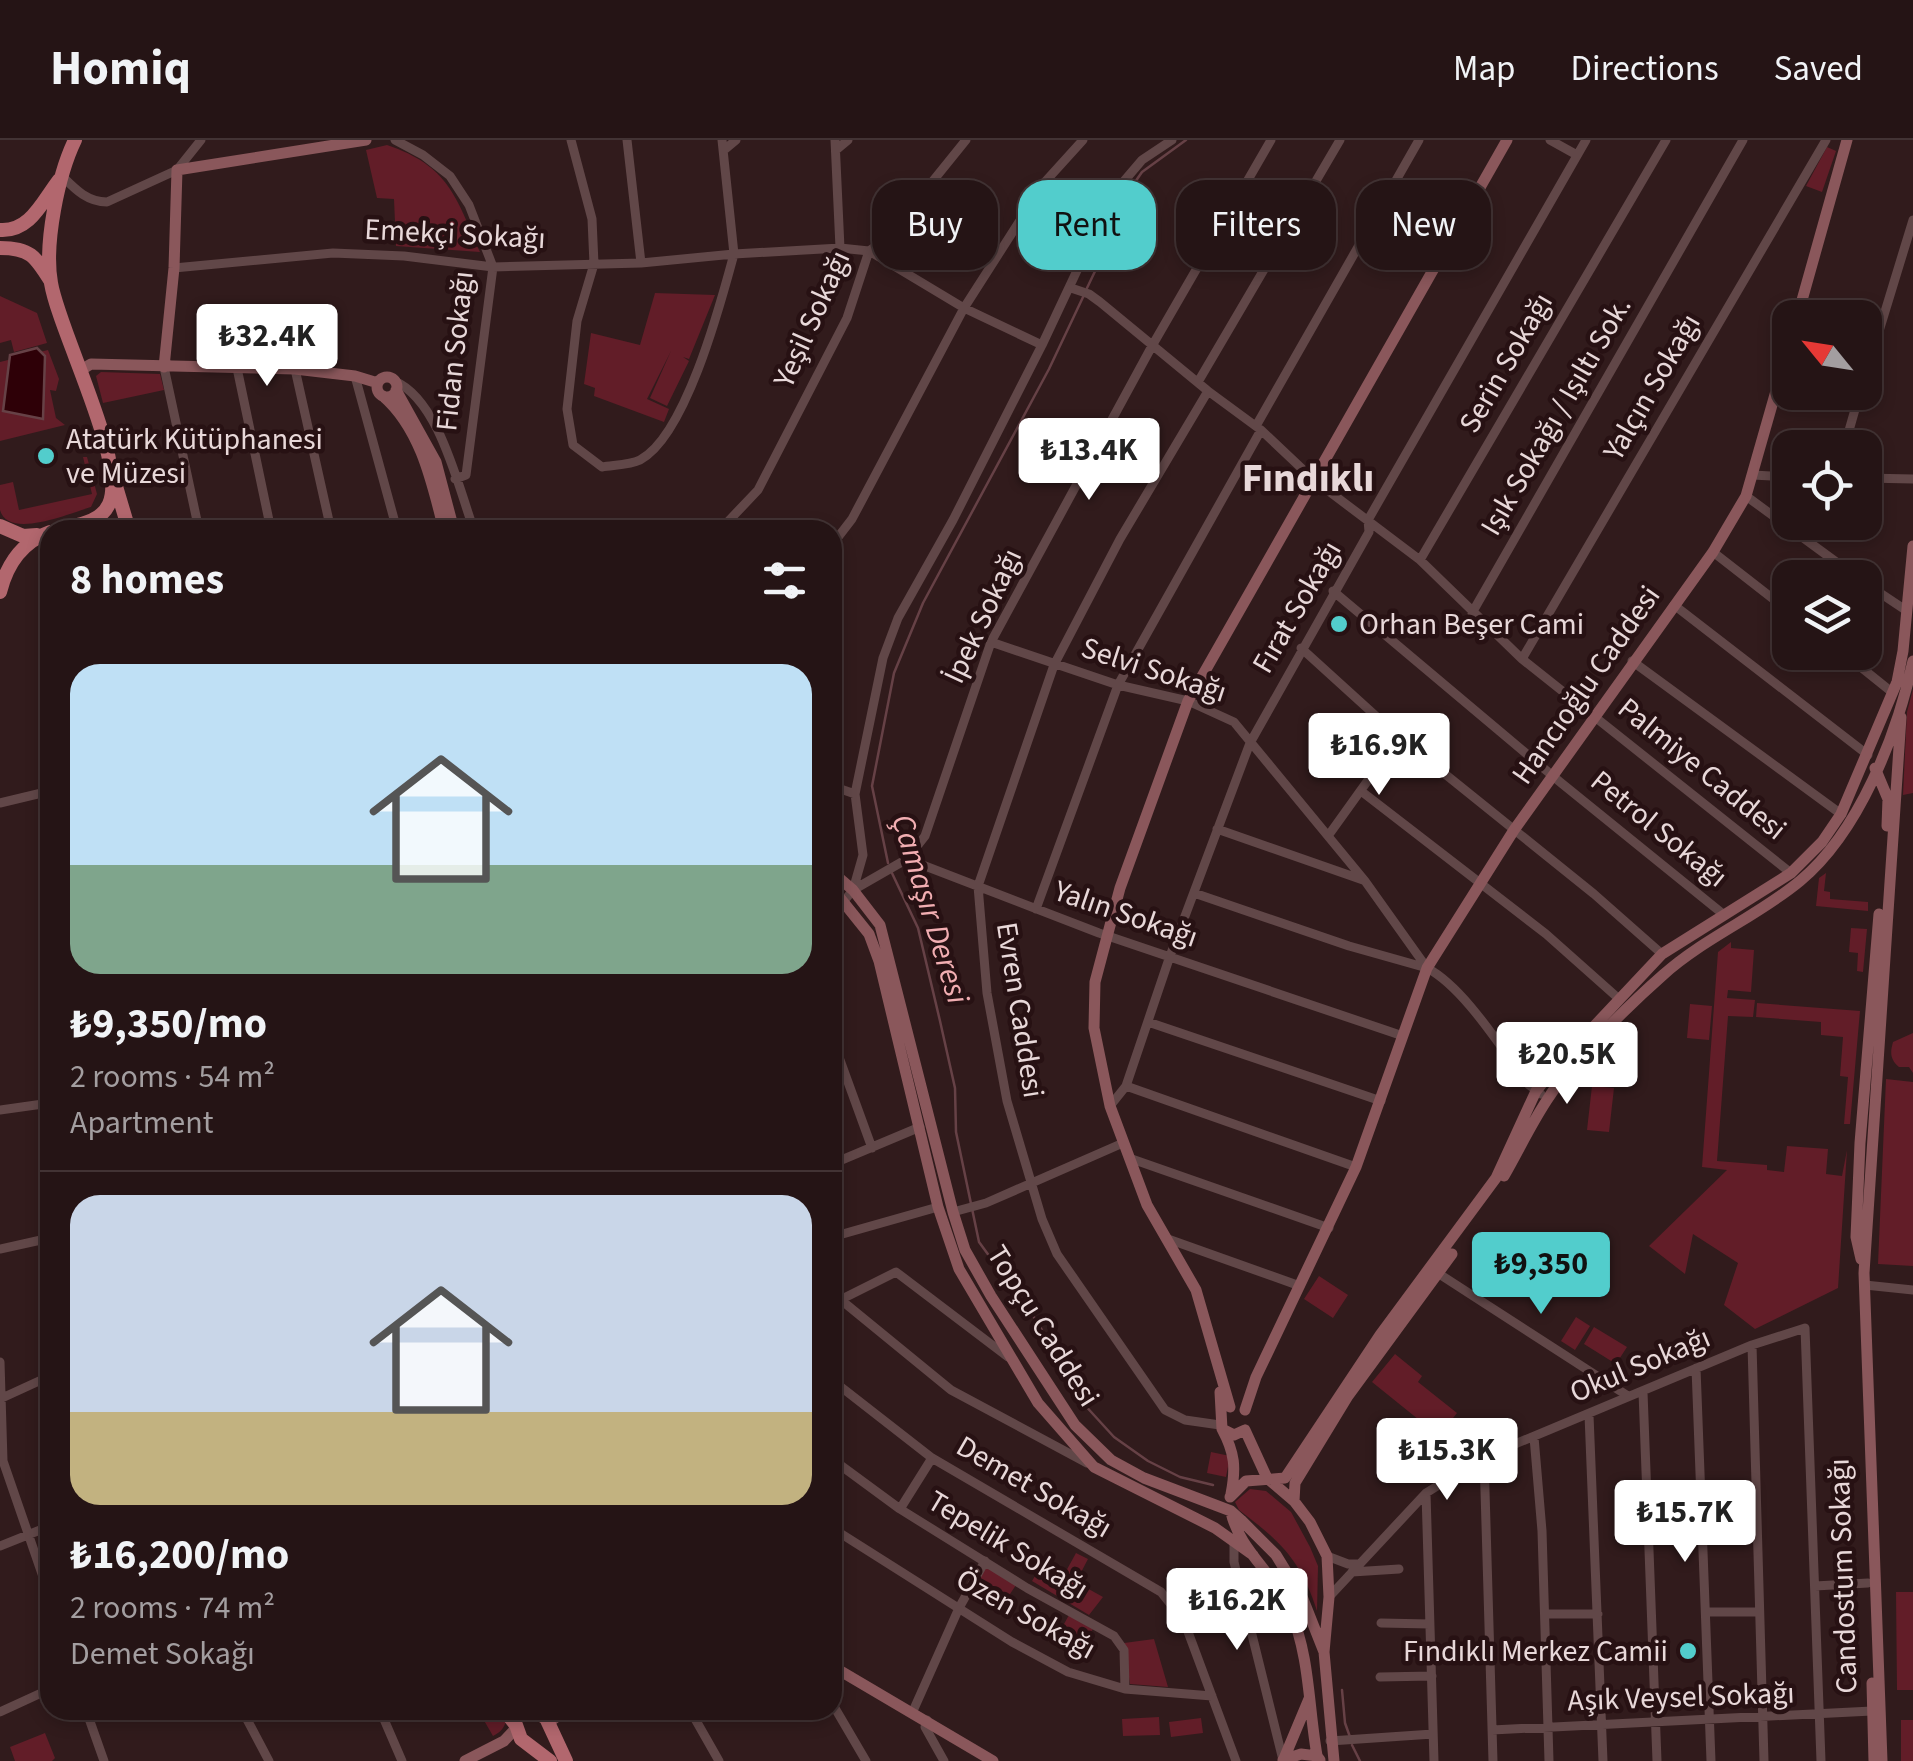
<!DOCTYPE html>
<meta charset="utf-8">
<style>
:root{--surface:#251415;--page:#2d1d1e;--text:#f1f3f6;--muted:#a39ea0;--line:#423334;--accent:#52cdcc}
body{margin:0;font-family:"Source Sans 3",sans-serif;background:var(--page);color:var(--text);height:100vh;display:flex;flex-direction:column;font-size:38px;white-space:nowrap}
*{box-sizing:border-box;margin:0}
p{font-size:32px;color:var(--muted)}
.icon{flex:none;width:55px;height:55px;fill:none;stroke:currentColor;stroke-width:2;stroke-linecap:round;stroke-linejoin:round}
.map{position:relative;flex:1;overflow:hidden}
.panel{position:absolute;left:40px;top:380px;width:802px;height:1200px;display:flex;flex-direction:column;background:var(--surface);border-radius:30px;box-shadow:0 5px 15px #0003,0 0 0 2px var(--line)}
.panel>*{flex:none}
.banner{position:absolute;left:872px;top:40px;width:890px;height:90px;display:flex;gap:20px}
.needle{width:65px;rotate:300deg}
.fabs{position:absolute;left:1772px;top:160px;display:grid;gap:20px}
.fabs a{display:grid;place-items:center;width:110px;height:110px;border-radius:20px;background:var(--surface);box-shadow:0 5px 15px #0003,0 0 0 2px var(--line);font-size:50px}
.price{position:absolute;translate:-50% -85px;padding:0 22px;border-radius:10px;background:#fff;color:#222;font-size:32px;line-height:65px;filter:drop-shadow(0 2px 5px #0008)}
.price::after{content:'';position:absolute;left:50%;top:60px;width:30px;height:22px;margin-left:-15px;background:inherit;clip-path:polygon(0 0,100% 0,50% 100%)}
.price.on{background:var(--accent);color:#111}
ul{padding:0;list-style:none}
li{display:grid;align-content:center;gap:20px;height:530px;padding:0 30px}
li+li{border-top:2px solid var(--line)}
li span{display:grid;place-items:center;height:310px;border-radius:30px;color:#555}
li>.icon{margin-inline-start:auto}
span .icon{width:180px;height:180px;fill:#fffc;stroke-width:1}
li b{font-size:42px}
h2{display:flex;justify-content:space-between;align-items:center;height:120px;padding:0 30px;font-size:42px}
.tag{padding:0 35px;border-radius:30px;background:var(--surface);box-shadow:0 5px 15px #0003,0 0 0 2px var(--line);font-size:35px;line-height:90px}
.tag.on{background:var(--accent);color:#111}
header{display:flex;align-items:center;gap:60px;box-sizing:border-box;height:140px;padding:0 50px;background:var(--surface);border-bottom:2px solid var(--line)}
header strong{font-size:48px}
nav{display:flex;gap:55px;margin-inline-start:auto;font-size:35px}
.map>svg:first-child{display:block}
.green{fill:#621d28}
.water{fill:#2e0007;stroke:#664146;stroke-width:2.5}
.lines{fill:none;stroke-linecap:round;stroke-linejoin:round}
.stream{stroke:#664146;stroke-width:2.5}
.street{stroke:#614748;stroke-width:9}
.secondary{stroke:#8a575b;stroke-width:11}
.primary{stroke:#b2676e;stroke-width:14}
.poi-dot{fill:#52cdcc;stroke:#271113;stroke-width:4}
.labels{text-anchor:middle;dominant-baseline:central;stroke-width:9;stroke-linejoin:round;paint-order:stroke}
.street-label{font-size:30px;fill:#e8d8d9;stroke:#271113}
.poi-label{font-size:30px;fill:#e8d8d9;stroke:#271113;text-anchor:start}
.water-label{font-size:32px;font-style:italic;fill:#f2aeb2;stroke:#271113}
.district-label{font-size:40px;font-weight:bold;fill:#e8d8d9;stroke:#271113}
</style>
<header>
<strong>Homiq</strong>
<nav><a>Map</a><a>Directions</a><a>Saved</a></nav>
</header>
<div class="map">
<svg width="1913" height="1621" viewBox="0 0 1913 1621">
<rect width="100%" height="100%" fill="#311b1c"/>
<path class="green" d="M387,5C449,26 456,57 480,112L396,106L394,59L377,58L366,10Z
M1827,7L1836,11L1822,52L1806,46Z
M655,153L715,155L689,219L683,217L689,221L667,266L650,258L671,211L647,259L669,269L664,282L594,256L595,248L584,244L591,193L640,205Z
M0,156L37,173L47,203L14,212L11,200L0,203Z
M48,210L59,239L56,251L50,250L56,278L65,285L0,301V222Z
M101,232L160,234L164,250L103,263L96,236Z
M83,317H87L97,354L91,367C71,373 8,400 0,370C0,363 0,352 0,345L13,342L19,370L92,354Z
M1913,549V653L1903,655L1907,572Z
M1826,733L1824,751L1830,752V759L1868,762V771L1816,766L1819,738Z
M1851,788L1867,789L1863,832L1857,831L1858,813L1849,812Z
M1731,802V808L1754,810L1751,852L1728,850L1727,858L1755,860L1753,877L1728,876L1717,1021L1767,1025V1030L1784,1032L1787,1006L1828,1009L1826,1034L1842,1036L1847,1010L1838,1148L1755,1189L1724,1165L1738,1123L1693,1094L1685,1134L1649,1106L1727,1030L1702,1027L1718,812Z
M1757,863L1860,871L1850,984H1844L1848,937L1840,936L1843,897L1821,895V882L1756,877Z
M1690,864L1712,866L1709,900L1687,898Z
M1913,893V933L1909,927H1899C1890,919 1890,913 1893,902Z
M1886,939L1913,942V1126L1878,1124Z
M1592,946L1614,948L1609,992L1587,990Z
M1319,1136L1348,1155L1333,1178L1304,1159Z
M1576,1177L1590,1186L1575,1210L1561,1201Z
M1594,1187L1627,1207L1616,1224L1584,1204Z
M1395,1214L1422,1236L1418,1242L1457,1273L1439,1296L1372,1242Z
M1211,1312L1230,1316L1226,1337L1207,1333Z
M1250,1349L1266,1351L1291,1372L1310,1407L1318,1426L1317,1471C1301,1420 1280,1401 1239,1370L1235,1362Z
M1076,1413L1088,1419L1076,1442L1103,1457L1089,1475L1032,1441L1043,1423L1065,1433Z
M985,1421L1018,1442L1006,1460L972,1441Z
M1896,1452H1913V1550H1897Z
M1069,1475L1093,1489L1081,1506L1059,1493Z
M1154,1499L1168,1547L1130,1544L1124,1503Z
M478,1570H506C507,1583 505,1590 493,1596Z
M1159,1577L1160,1595L1123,1596L1122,1579Z
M1201,1578L1203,1593L1171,1597L1169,1582Z
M1901,1580H1913V1621H1901Z
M45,1593L55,1618L52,1621H15L10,1607Z"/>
<path class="water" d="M37,208L45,216L43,279L3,271L10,215Z"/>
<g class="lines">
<path class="stream" d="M1087,148L1110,100L1124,58L1142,32L1186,0
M888,723L872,646L894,533L923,463L1049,229L1084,155
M891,731L918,788L940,881L955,948L956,992L979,1102L1039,1184L1061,1231L1082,1262L1114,1297L1148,1321L1180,1337L1213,1345
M1342,1550L1345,1583L1350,1597
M1352,1605L1360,1621"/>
<path class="street" d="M395,0L423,15L450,36L469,65L493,127L466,335L455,339
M627,0L641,123
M722,0L734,114L840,108L869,111L964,168L1042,205
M835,0L840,108
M1550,0L1577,15
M724,10L736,0
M836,10L848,0
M62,36C75,49 87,62 107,62L177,30L201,0
M174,128L333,113L404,116L493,127L641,123L734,114C721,162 686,296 640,320C630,325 614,325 602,327L573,305L567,269L577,181L594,124L592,79L571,0
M1071,148L1089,154L1100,162L1208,251L1261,290L1314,340L1420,420L1522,519L1791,733
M164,227L199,390
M237,228L271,390
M295,229L331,390
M355,236L397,390
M1865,237L1913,80
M394,241C439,259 458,347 474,390
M1198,242L1340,0
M1208,251L1120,399L1054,525L978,746L987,853L1007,961L1042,1079L1057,1114L1165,1270L1185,1280L1220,1285
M1256,286L1419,0
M1844,308L1860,252
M1753,335L1790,337
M1865,338L1913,339
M1746,356L1858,438
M371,390L396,384
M720,390L758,350L847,178L869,111L886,99L966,0
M832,405L852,379L964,168L1044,43L1083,0
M1713,412L1790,472
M1420,420L1666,0
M1865,443L1907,471
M1333,451L1560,642L1723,774
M1674,465L1868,615
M1472,473L1743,0
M991,502L1118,545L1188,561L1234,582L1365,741L1427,828C1465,848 1503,911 1529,945L1541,954
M1301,508L1399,597L1594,754L1662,814
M1842,512L1893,553
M1522,519L1826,0
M1632,521L1841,674
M832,646L855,654
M1361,651L1546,794L1618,858
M0,663L50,651
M1217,689L1363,740
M1328,696L1399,597
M907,719L1099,793L1403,896
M853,750L863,715L855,654L883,518L898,478L953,380L1042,205L1113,54L1142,20L1172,0
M1194,753L1349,806L1427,828
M844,761L853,750L907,719L925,696L991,502L1152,206L1271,0
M1036,769L1118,545L1261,290
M1148,882L1381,961
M832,898L872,1008
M1126,946L1356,1027
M1110,966L1126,946L1170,816L1250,603L1369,392L1368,380L1586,0
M0,970L50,963
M1129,1018L1329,1088
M832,1024L920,987
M953,1072L986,1063L1123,1003
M832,1097L938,1067
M1168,1099L1300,1146
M0,1109L50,1098
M1433,1130L1628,1256
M1865,1145L1913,1150
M841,1160L951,1250L1087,1323
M832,1164L896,1132L1008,1217
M1752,1205L1764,1621
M0,1222L3,1321L50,1457
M1696,1228L1711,1621
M832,1240L932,1318L1161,1452L1184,1481L1236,1621
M1643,1252L1657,1621
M2,1258L50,1236
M1589,1275L1603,1621
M1534,1297L1542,1391L1549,1621
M1484,1317L1493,1621
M832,1319L900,1369L1027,1448L1114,1496L1124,1510L1125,1549
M1426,1353L1434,1621
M900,1369L932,1318
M832,1388L1012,1502L1068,1532L1125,1549L1212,1556
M1234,1400V1422L1283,1620
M0,1406L50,1386
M1327,1416L1348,1424H1357
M1352,1432L1399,1429
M1815,1446L1868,1443
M1329,1457L1426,1353L1484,1317L1752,1205L1805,1188L1821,1621
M1707,1472H1759
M1545,1474H1598
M1381,1483L1430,1484
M1380,1537L1432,1536
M832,1563L866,1621
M86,1570L104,1621
M242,1570L269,1621
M380,1570L402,1621
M690,1570L719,1621
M913,1571L959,1468L985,1421
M0,1572L50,1549
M927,1580L925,1587L944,1621
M1492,1590L1872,1571
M1330,1601L1433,1594"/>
<path class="secondary" d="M1797,178L1847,0
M164,227L174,128L177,30L366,0
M81,230L91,224L295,229L355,236L378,243
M377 247a10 10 0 1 1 20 0a10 10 0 1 1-20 0Z
M396,250L436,322L454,390
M383,256C421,289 432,343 444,390
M1875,628L1888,659L1887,686
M832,732L853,750L880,785L953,1072L965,1110L991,1156L1075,1285L1111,1320L1144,1338L1231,1371L1241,1380L1276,1415L1303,1459L1324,1512
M832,748L869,794L879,821L938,1067L959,1129L1038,1263L1094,1327L1215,1388L1253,1415
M1504,1036C1519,1010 1532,982 1549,957C1572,921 1630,864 1663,835C1704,798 1758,776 1800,741C1859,692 1897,595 1913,521
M1861,1119L1856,1097L1860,1003L1879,774
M1220,1252L1222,1289L1234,1295L1245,1290
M1230,1267L1196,1150L1147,1065L1110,966L1094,888L1095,842L1120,748L1188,561L1507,0
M1245,1270L1256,1237L1356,1027L1427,828L1514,690L1713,412L1746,356L1790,202
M1222,1289C1235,1313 1236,1328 1231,1354
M1245,1290L1267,1338L1294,1361L1310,1382L1327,1416L1329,1457L1324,1512L1334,1621
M1230,1357L1246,1341L1285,1338L1380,1195L1496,1038L1536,951L1553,930L1662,814L1791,733L1822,702L1841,674L1897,542L1903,511L1913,406
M1294,1361L1295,1343L1348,1256L1452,1114
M1231,1372C1239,1410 1275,1434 1290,1470C1311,1519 1308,1569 1318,1621
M832,1526L993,1621
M1872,1543L1874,1621
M548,1583L566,1570
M1283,1620L1301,1614L1317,1616L1320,1620
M465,1621L504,1601L516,1588
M1283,1621L1309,1559
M1882,1621L1864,1133L1901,577"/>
<path class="primary" d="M0,90C30,92 42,62 59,40
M0,108C30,108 35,116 50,140
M115,343L129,390
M94,380L113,390
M0,386L23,396L37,395
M56,390C75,385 100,384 109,364C128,323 59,192 51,143C44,104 58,35 75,0
M0,452C7,424 22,402 50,392
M504,1570L516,1585L521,1599L550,1621
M533,1570L546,1578L566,1621"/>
</g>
<g class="poi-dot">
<circle cx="46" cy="316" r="10"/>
<circle cx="1339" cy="484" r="10"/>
<circle cx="1688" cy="1511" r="10"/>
</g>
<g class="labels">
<g class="street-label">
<text transform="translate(455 94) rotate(3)">Emekçi Sokağı</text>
<text transform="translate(812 179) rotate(-66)">Yeşil Sokağı</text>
<text transform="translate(455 211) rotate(-84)">Fidan Sokağı</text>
<text transform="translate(1506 223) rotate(-60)">Serin Sokağı</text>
<text transform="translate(1652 247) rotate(-60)">Yalçın Sokağı</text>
<text transform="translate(1556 276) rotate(-60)">Işık Sokağı / Işıltı Sok.</text>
<text transform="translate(1297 467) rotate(-60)">Fırat Sokağı</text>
<text transform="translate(983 476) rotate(-65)">İpek Sokağı</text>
<text transform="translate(1154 530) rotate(18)">Selvi Sokağı</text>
<text transform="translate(1586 545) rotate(-55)">Hancıoğlu Caddesi</text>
<text transform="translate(1702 629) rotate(39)">Palmiye Caddesi</text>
<text transform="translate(1659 689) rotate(39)">Petrol Sokağı</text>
<text transform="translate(1126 774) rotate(19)">Yalın Sokağı</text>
<text transform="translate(1020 870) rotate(81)">Evren Caddesi</text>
<text transform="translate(1043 1186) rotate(58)">Topçu Caddesi</text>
<text transform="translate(1640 1225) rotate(-23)">Okul Sokağı</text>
<text transform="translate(1034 1347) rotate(30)">Demet Sokağı</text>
<text transform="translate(1008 1405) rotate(31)">Tepelik Sokağı</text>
<text transform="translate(1843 1436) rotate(-92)">Candostum Sokağı</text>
<text transform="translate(1026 1474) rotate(29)">Özen Sokağı</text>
<text transform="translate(1681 1557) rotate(-2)">Aşık Veysel Sokağı</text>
</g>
<g class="poi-label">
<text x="66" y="299">Atatürk Kütüphanesi<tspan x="66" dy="34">ve Müzesi</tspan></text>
<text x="1359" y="484">Orhan Beşer Cami</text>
<text x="1668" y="1511" text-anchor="end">Fındıklı Merkez Camii</text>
</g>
<g class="water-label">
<text transform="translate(930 769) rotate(73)">Çamaşır Deresi</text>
</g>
<g class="district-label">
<text x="1308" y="338">Fındıklı</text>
</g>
</g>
</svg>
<div class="fabs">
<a><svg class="needle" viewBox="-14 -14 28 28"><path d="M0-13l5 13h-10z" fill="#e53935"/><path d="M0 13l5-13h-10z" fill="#a39ea0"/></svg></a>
<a><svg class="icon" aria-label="locate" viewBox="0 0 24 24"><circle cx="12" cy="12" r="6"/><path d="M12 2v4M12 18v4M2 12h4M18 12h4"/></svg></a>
<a><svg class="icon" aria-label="layers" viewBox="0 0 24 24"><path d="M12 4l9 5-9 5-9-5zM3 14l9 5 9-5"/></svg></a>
</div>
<b class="price" style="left:267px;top:249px">₺32.4K</b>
<b class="price" style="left:1089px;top:363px">₺13.4K</b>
<b class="price" style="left:1379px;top:658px">₺16.9K</b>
<b class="price" style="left:1567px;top:967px">₺20.5K</b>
<b class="price on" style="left:1541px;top:1177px">₺9,350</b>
<b class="price" style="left:1447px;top:1363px">₺15.3K</b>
<b class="price" style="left:1685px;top:1425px">₺15.7K</b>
<b class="price" style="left:1237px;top:1513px">₺16.2K</b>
<div class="banner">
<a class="tag">Buy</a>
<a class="tag on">Rent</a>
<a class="tag">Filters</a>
<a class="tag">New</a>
</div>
<section class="panel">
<h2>8 homes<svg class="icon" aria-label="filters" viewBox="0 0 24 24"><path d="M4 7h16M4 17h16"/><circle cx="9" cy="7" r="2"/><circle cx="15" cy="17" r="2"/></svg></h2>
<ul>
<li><span style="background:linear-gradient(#bfe0f5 65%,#7fa58c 0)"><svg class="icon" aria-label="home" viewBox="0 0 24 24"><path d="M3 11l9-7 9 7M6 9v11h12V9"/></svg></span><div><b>₺9,350/mo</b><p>2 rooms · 54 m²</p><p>Apartment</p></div></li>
<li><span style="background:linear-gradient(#c9d6e8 70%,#c2b280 0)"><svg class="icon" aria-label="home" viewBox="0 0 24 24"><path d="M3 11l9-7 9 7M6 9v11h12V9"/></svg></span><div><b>₺16,200/mo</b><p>2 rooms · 74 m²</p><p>Demet Sokağı</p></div></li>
</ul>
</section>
</div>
